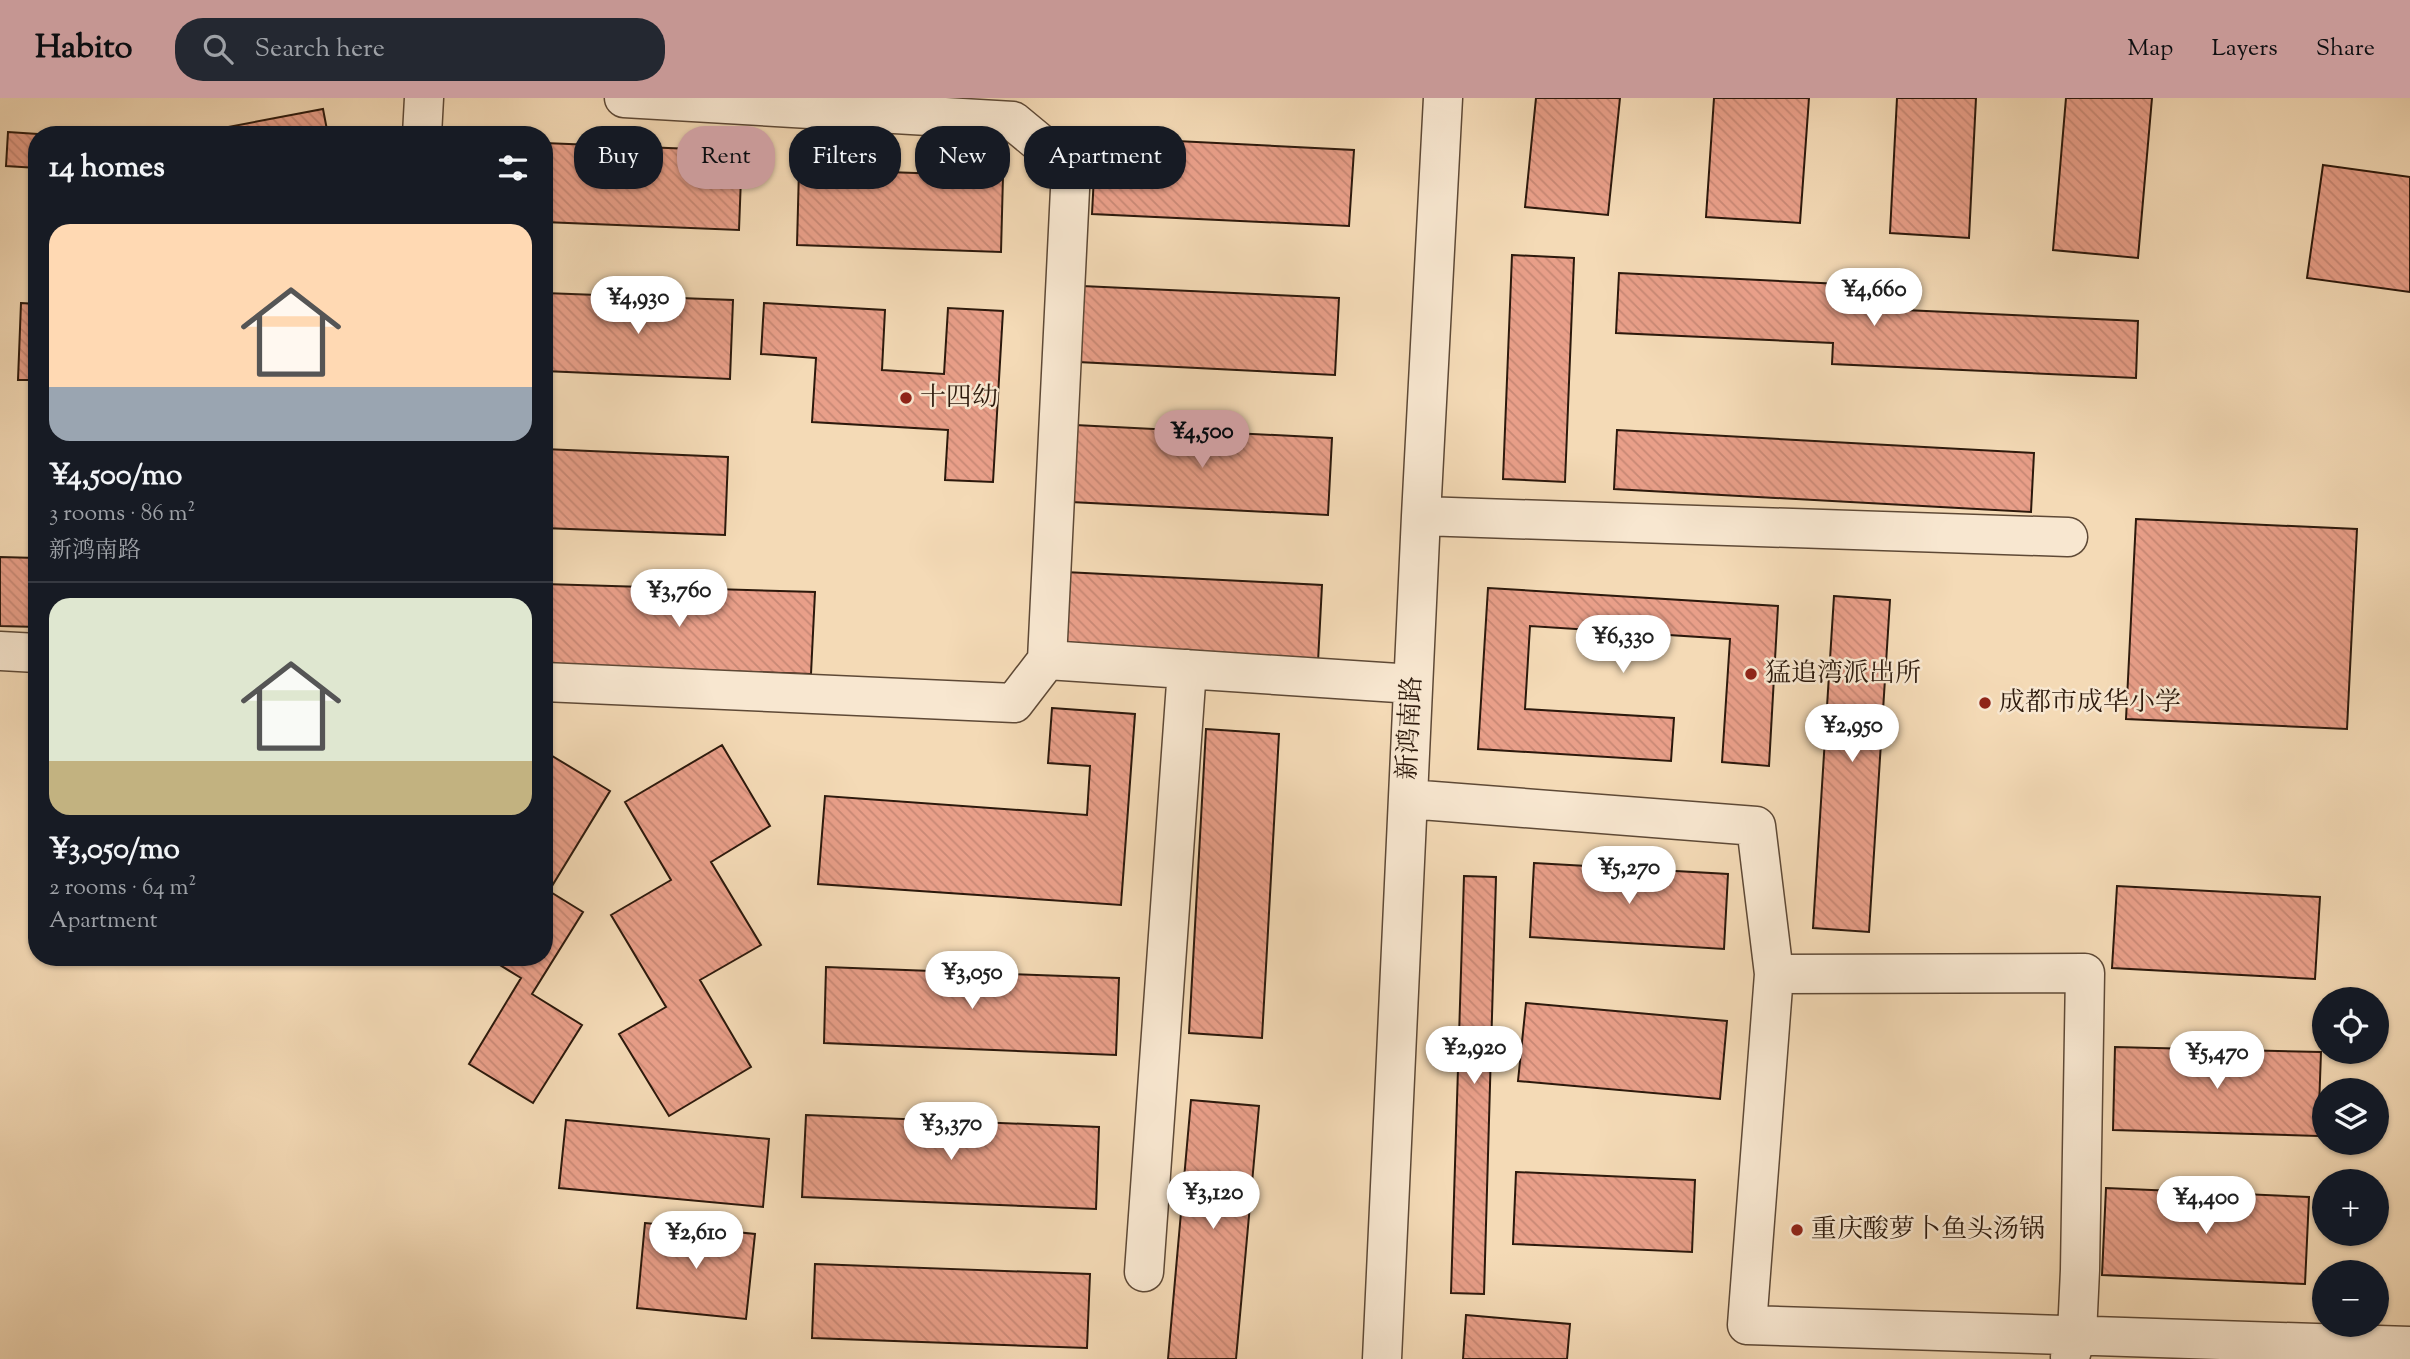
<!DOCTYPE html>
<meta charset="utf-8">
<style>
:root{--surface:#171b24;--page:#242831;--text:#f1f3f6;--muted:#9ea1a6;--line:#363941;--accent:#c59692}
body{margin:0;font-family:"Sorts Mill Goudy","Noto Serif SC",serif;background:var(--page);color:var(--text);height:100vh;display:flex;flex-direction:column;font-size:26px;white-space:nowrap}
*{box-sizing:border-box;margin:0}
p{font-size:23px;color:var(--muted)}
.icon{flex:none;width:38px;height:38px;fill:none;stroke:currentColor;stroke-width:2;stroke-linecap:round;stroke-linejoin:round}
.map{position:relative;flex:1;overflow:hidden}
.side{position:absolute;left:28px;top:28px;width:525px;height:840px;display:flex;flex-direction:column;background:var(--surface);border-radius:28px;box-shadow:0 2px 5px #0004}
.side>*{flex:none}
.guide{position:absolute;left:574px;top:28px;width:665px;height:63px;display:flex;gap:14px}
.tools{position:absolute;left:2312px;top:889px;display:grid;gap:14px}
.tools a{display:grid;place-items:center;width:77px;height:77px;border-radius:50%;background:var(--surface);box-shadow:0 2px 5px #0004;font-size:35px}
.price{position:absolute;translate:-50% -60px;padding:0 16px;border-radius:24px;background:#fff;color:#222;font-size:23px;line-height:46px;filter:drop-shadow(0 2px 4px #0008)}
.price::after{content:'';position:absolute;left:50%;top:42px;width:21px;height:16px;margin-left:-10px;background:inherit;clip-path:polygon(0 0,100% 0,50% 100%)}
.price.selected{background:var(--accent);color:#111}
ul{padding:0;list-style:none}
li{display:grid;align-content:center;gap:14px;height:371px;padding:0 21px}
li+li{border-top:2px solid var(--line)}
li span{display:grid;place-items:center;height:217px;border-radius:21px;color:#555}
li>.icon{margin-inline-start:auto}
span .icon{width:126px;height:126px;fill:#fffc;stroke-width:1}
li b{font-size:30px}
h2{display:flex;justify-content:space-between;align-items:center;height:84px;padding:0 21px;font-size:30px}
.chip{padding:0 24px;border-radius:28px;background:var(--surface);box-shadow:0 2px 5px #0004;font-size:24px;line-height:63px}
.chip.selected{background:var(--accent);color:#111}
header{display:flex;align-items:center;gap:42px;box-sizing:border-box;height:98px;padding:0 35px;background:var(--accent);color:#111}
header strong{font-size:33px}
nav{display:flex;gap:38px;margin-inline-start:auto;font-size:24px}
.search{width:490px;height:63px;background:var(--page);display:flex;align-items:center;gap:18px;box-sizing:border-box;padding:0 24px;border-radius:28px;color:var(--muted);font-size:26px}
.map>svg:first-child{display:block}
.building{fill:url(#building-back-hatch);stroke:#2c190c;stroke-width:2}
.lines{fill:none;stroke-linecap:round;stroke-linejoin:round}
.minor-casing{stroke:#5e4936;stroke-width:41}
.minor{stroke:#f8e7d0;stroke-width:38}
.poi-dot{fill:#8f2418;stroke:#f8e7d0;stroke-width:2.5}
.labels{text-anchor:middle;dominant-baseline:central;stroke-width:5;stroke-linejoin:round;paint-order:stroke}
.poi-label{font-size:26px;fill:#2c190c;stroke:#f8e7d0;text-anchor:start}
.street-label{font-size:26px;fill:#2c190c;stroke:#f8e7d0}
</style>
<header>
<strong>Habito</strong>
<div class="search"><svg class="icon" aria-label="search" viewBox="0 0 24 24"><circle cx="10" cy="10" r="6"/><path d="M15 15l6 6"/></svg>Search here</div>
<nav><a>Map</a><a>Layers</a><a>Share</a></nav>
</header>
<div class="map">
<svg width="2410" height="1261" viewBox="0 0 2410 1261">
<defs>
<pattern id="building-back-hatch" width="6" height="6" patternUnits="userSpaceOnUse" patternTransform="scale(1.75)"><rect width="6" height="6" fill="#e99f89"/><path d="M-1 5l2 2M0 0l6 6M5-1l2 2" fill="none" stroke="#c88875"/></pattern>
</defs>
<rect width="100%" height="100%" fill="#f4dab6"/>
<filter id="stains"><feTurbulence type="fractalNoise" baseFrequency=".00286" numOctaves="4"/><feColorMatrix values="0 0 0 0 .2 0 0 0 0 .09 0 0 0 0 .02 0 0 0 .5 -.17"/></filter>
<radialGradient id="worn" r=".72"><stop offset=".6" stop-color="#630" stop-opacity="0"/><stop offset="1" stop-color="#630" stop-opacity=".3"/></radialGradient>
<path class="building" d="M1536,0H1620L1608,117L1525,109Z
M1714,0H1809L1800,125L1706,119Z
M1897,0H1976L1969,140L1890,135Z
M2066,0H2152L2138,160L2053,152Z
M323,11L328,37H186Z
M8,34L53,37H37V70L6,68Z
M1096,39L1354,52L1349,128L1092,116Z
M544,45L742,53L739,132L544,124Z
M2323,67L2410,79V194L2307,180Z
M799,71L1003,78L1001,154L797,147Z
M1512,157L1574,160L1565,384L1503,381Z
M1619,175L1841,186L1840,209L2138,223L2136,280L1832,266L1833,245L1616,235Z
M1082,188L1339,200L1335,277L1078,264Z
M544,195L733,202L730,281L544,273Z
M21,205L37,206V282H18Z
M764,205L885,212L882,272L944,276L948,210L1003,213L993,384L945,382L948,332L812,324L816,260L761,256Z
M1075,327L1332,340L1328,417L1071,404Z
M1617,332L2034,355L2031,414L1614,391Z
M544,351L728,359L725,437L544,430Z
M2136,421L2357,431L2347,631L2126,621Z
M0,459L37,460V529L0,528Z
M1065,474L1322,487L1318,564L1061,551Z
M544,486L815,494L811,576L544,567Z
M1488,490L1778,508L1769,668L1722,664L1730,541L1530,528L1525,611L1674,620L1671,663L1478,651Z
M1834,498L1890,502L1869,834L1813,830Z
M1052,610L1135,616L1121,807L818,786L825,698L1087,717L1090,668L1048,665Z
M1206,631L1279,636L1262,940L1189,935Z
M722,647L770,728L711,764L761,847L700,882L751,969L669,1018L619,936L666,909L611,817L671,782L625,704Z
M544,653L610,693L549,793L583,814L532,896L582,927L533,1005L469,966L521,880L487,859H544Z
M1534,765L1728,776L1724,851L1530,839Z
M1464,778L1496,779L1484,1196L1451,1195Z
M2117,788L2320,799L2315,881L2112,870Z
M826,869L1119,880L1116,957L824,945Z
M1526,905L1727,923L1720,1001L1518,983Z
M2115,949L2321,954L2318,1038L2113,1032Z
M1191,1002L1259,1008L1236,1261H1168Z
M806,1017L1099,1029L1096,1111L802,1099Z
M566,1022L769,1041L763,1109L559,1090Z
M1516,1074L1695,1082L1692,1154L1513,1146Z
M2106,1090L2309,1099L2305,1186L2102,1177Z
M645,1125L755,1136L746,1221L637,1210Z
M815,1166L1090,1176L1087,1250L812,1240Z
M1466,1217L1570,1226L1567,1261H1463Z"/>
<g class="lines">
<g class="minor-casing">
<path id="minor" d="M624,0L1013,23L1071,71L1047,562
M422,37L424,0
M1421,418L2068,439
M0,553L37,555
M544,584L1014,605L1047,562L1413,586
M1408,701L1756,728L1774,876L1747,1227L2410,1248
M1774,876L2085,875L2080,1172L2077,1236L2070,1259
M1144,1174L1187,571
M1382,1261L1421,418L1443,0"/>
</g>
<use href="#minor" class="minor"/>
</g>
<g class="poi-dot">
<circle cx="906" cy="300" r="7"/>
<circle cx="1751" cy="576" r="7"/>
<circle cx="1985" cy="605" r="7"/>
<circle cx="1797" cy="1132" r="7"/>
</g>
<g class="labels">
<g class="poi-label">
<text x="920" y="300">十四幼</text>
<text x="1765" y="576">猛追湾派出所</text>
<text x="1999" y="605">成都市成华小学</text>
<text x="1811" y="1132">重庆酸萝卜鱼头汤锅</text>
</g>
<g class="street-label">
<text transform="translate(1411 630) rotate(-87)">新鸿南路</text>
</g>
</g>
<rect width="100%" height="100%" filter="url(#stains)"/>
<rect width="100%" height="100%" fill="url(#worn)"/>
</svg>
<div class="tools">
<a><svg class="icon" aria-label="locate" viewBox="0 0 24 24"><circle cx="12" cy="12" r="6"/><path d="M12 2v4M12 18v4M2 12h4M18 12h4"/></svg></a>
<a><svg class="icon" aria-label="layers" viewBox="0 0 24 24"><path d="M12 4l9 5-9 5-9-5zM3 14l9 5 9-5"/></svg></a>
<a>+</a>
<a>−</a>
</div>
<b class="price" style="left:1874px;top:230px">¥4,660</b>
<b class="price" style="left:638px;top:238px">¥4,930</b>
<b class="price selected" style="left:1202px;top:372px">¥4,500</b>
<b class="price" style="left:679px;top:531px">¥3,760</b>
<b class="price" style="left:1623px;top:577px">¥6,330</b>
<b class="price" style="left:1852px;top:666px">¥2,950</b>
<b class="price" style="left:1629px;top:808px">¥5,270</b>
<b class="price" style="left:972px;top:913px">¥3,050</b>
<b class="price" style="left:1474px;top:988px">¥2,920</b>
<b class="price" style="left:2217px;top:993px">¥5,470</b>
<b class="price" style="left:951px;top:1064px">¥3,370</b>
<b class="price" style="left:1213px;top:1133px">¥3,120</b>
<b class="price" style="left:2206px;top:1138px">¥4,400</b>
<b class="price" style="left:696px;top:1173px">¥2,610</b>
<div class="guide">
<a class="chip">Buy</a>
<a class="chip selected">Rent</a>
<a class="chip">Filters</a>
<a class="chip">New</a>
<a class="chip">Apartment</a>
</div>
<section class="side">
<h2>14 homes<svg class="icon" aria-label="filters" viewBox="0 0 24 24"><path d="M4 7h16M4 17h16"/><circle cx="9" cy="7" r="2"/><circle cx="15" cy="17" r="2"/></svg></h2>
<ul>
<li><span style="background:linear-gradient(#ffd9b3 75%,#9aa5b1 0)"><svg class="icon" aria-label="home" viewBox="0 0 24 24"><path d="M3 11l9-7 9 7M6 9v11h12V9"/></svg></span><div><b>¥4,500/mo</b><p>3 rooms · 86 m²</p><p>新鸿南路</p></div></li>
<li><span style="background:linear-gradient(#dfe7d0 75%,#c2b280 0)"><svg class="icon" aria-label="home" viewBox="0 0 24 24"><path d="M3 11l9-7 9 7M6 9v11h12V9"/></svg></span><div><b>¥3,050/mo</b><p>2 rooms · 64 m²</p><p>Apartment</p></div></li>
</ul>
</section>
</div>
